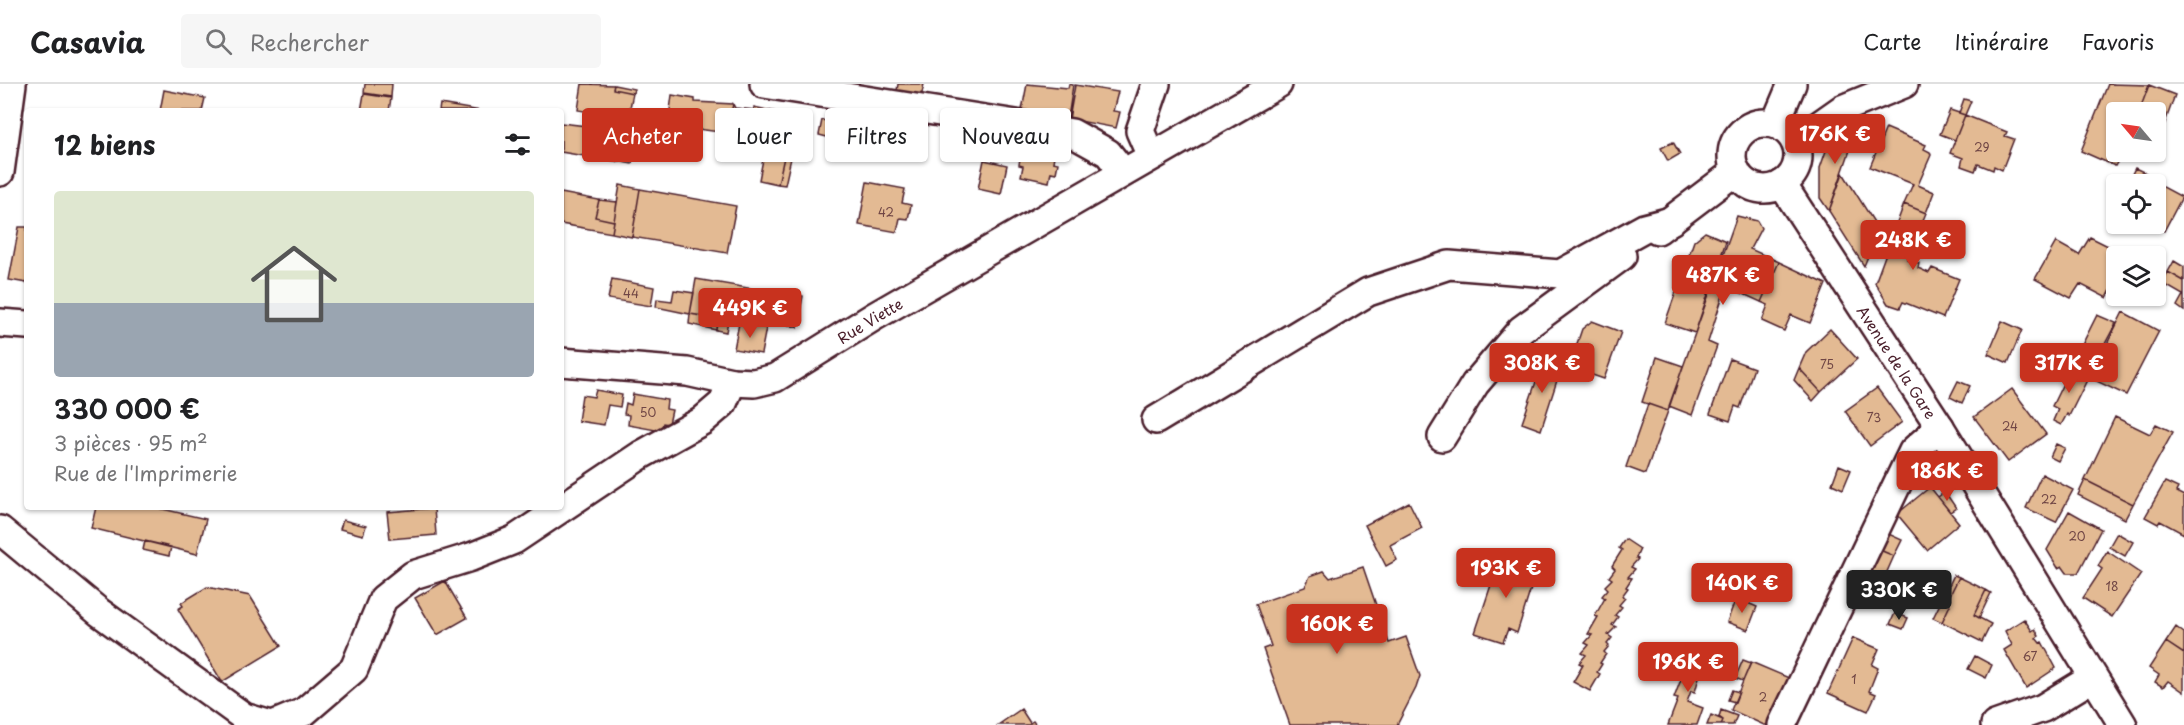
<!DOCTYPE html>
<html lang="fr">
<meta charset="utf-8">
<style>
:root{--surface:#fff;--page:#f6f6f6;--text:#202124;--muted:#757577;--line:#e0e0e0;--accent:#c8321e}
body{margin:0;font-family:"Playpen Sans",sans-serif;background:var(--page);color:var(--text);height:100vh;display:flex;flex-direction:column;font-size:22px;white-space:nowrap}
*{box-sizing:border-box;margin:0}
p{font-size:20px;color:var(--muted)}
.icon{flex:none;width:33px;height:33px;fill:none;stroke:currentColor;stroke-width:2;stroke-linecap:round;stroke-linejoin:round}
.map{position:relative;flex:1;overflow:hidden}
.side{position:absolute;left:24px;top:24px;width:540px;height:402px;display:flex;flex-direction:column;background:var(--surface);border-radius:6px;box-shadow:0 2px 4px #0004}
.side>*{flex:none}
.banner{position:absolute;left:582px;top:24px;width:570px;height:54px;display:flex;gap:12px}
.needle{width:39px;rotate:299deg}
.buttons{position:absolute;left:2106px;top:18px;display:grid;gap:12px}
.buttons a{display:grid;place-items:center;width:60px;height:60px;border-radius:6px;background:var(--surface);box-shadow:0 2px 4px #0004;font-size:30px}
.price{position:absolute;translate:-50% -51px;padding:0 14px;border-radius:6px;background:var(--accent);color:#fff;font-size:20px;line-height:39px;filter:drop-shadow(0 2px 3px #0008)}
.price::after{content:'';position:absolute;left:50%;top:36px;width:18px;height:14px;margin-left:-9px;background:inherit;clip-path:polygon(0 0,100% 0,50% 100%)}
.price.current{background:#222;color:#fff}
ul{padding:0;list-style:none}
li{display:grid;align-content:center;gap:12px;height:318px;padding:0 30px}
li span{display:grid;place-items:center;height:186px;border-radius:6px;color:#555}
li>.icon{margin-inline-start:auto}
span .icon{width:108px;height:108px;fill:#fffc;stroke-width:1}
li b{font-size:26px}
h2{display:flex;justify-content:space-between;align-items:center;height:72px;padding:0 30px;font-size:26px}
.pill{padding:0 21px;border-radius:6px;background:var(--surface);box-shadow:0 2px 4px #0004;font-size:21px;line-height:54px}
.pill.current{background:var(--accent);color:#fff}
header{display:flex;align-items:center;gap:36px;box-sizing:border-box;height:84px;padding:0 30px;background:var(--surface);border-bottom:2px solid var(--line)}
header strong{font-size:28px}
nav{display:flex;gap:33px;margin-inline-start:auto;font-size:21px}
.search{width:420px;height:54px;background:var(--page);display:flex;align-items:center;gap:15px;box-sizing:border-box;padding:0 21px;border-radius:6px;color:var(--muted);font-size:22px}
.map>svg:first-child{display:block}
.building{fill:#e3ba93;stroke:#4a1f2b;stroke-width:1.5}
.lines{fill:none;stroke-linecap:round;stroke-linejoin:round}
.minor-casing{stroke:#4a1f2b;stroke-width:32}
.minor{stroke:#fff;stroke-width:27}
.labels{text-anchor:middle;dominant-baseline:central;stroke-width:6;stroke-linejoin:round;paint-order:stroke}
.number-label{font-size:12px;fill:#704645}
.street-label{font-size:15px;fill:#4a1f2b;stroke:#fff}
</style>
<header>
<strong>Casavia</strong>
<div class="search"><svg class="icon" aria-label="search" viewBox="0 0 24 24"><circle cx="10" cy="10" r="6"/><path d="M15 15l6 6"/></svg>Rechercher</div>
<nav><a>Carte</a><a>Itinéraire</a><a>Favoris</a></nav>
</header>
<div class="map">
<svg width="2184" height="641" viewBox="0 0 2184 641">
<rect width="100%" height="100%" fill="#fff"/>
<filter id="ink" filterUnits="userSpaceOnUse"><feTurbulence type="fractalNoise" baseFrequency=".0167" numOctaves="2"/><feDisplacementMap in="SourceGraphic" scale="12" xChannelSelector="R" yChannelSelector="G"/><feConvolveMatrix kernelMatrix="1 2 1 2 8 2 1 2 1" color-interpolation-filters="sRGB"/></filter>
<g filter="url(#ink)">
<path class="building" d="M365,0H392L391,13L364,9Z
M582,0L614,1L613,5L633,9L625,48L637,49L632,80L590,73L595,43L610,45L601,44L603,30L578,26Z
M898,0H924L920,18L896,13Z
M1027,0L1068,4L1069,0L1073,1L1068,34H1035L1036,29L1022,26Z
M2108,0L2149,1L2139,28H2116V68H2123L2115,82L2081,67Z
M614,1L634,5L633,9L613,5Z
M1075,1L1118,8L1113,27L1120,28L1116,44L1069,35Z
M2149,1L2175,11L2158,58L2156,28H2139Z
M164,6L205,14L202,27H160Z
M364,10L391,14L389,27H361Z
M672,11L695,15V18L733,20L727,49L668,41Z
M1964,15L1971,17L1965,31L1959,29Z
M440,20L481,27H439Z
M733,20L735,24L754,26L750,53L727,49Z
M754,23L795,32L791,58L750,53Z
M1950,26L1965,31L1955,56L1940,50Z
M1965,31L2007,48L2005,52L2014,55L2002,86L1994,82L1993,86L1978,80L1975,87L1961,82L1963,74L1950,69Z
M822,36L834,39L831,54L819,51Z
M561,39L595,43L590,73L561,68Z
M1847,43L1857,46L1829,127L1820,114V84L1827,64Z
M1886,44L1926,61L1924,65L1930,68L1931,71L1918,101L1934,108L1926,129L1904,120L1913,100L1870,83Z
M1673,58L1680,70L1668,77L1661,64Z
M1027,61L1055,66L1053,78L1058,79L1056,89L1051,88L1049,98L1021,92L1023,82L1019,81L1020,74L1025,75Z
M2122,68H2140L2144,69L2141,75Z
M764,70L784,73L778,100L759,96Z
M784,73L791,74L785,101L778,100Z
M984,76L1007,81L1001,110L978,105Z
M2135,84L2150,91L2148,95L2182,113L2164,147L2149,140H2156V100H2127Z
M1843,89L1879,146L1864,182L1829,127Z
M867,98L905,105L902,119L911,121L908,135L900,134L897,148L859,141Z
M620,101L640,105L632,153L612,149Z
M640,105L736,122L727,169L632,153Z
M561,109L599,116L595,133L614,137L612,149L561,140Z
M599,116L617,118L614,137L595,133Z
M1904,120L1926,129L1907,175L1919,179L1918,184L1929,189L1932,184L1959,195L1943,234L1903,218L1900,224L1888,220L1875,199Z
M1737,132L1757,137L1761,144L1750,165L1779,178L1761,218L1726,202L1708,258L1717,262L1692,331L1669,322Z
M19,143H27V199L9,196Z
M1705,148L1726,157L1695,249L1665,239L1694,157Z
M2090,153L2128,172H2116V196L2107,214L2080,200L2071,214L2035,195L2056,158L2079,171Z
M2174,177L2184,183V197L2168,188Z
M1779,178L1826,200L1810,239L1791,231L1784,247L1762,237L1768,221L1761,218Z
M2168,188L2184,197V227L2177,222L2183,211L2162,199Z
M612,195L654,203L651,222L608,215Z
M696,195L760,206L757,221L747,219L743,238L690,230Z
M761,205L803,212L797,243L755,235Z
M674,206L694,209L690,230L656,223L657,215L672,217Z
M2123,228L2159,247L2126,311L2090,294Z
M690,230L717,235L716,246L689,240Z
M2097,231L2116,239L2099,271L2081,263Z
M717,235L728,236L726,248L716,246Z
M1592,237L1621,248L1604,295L1569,283L1582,245Z
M2002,237L2022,246L2008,279L1988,270Z
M739,239L766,244L761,270L734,265Z
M1830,245L1857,275L1821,308L1799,284L1806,268Z
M2081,263L2099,271L2089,292L2071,283Z
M1657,273L1683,282L1668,327L1642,318Z
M1544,274L1562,281L1541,346L1522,339Z
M1730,275L1754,284L1740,324L1735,322L1730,337L1710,330Z
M2071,283L2089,292L2069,332L2067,330L2061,341L2053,337L2058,325L2052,322Z
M1799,284L1821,308L1813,317L1794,296Z
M1958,297L1970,302L1962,319L1950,313Z
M1877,304L1902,338L1870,362L1845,327Z
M2012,305L2046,350L2008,378L1974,333Z
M596,306L622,311L620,323L608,321L604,341L578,337L582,311L594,313Z
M633,310L667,316L666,325L672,326L669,340L663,339L661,347L628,341L629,331L624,330L626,319L631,321Z
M1648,320L1668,327L1645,390L1626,383Z
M2115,333L2150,350L2156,340L2173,348L2133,420L2085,396Z
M2056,360L2065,364L2058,377L2050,373Z
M1839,381L1851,386L1843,405L1832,400Z
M2042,390L2073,406L2056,438L2026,424Z
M2085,396L2133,420L2125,435L2078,411Z
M2165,398L2178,404L2176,408L2184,412V450L2160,437L2158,440L2145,433Z
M1930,403L1959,439L1927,466L1897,430Z
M1945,408L1956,424L1950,428L1938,413Z
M1409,418L1422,444L1390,461L1397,476L1386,482L1365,441Z
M96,423H154L206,435L197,470L91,444Z
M434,424L436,451L390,455L387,428Z
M2069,427L2101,445L2078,489H2067L2062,482L2058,484L2047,466Z
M343,436L366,442L363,451L340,445Z
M1882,447L1902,456L1894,472L1875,464Z
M2117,449L2133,458L2125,472L2109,463Z
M1625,455L1640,465L1636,474L1638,475L1631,483L1635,485L1628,493L1632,494L1626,503L1628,504L1622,512L1625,514L1619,521L1622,523L1615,531L1618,533L1612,541L1616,543L1608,551L1612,554L1607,560L1609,562L1604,568L1606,570L1600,579L1602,580L1597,588L1600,590L1590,607L1573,598L1583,581L1579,579L1586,571L1582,569L1589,561L1585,559L1592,551L1588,550L1598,533L1595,532L1605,514L1602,512L1608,505L1605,502L1612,495L1609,493L1615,485L1612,482L1622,466L1619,464Z
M145,457L171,463L169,472L143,466Z
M1875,464L1894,472L1882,499L1862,491Z
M2107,467L2141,490L2112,533L2083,514L2102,485L2098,482Z
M1502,468L1530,478L1524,496L1533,498L1517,549L1508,545L1503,558L1475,549Z
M1530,478L1539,480L1533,498L1524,496Z
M1363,483L1389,559L1406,553L1420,592L1416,604L1397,641H1290L1263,565L1271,562L1256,520L1305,503L1310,492L1324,487L1330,494Z
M1862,491L1882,499L1878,509L1859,500Z
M1954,491L1959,493L1946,519L1950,521L1942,538L1933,534Z
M1959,493L1986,506L1974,531L1991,540L1982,558L1942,538L1950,521L1946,519Z
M445,497L467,534L437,551L415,514Z
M207,503L250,512L281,562L222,598L178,525L183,522L181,519Z
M1986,506L1991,509L1979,534L1974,531Z
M1736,514L1757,523L1748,546L1727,538Z
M1895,529L1908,534L1903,545L1890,540Z
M2024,535L2032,547L2035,545L2039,552L2036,554L2040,559L2042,558L2056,584L2026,604L2004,566L2012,561L2005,547Z
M2176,543L2184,549V570L2166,558Z
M1853,554L1879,565L1872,581L1878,584L1869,607L1876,610L1868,627L1828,609Z
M2166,558L2184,570V608L2168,597L2163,603L2155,598L2159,591L2149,584Z
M1692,566L1705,571L1695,608L1691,607L1687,618L1703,624L1697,641H1668L1678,615L1674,614Z
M1975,572L1992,581L1986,594L1968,585Z
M1743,576L1751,579L1743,597L1735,594Z
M1751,578L1796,597L1778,641H1764L1731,626Z
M1732,606L1739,608L1735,618L1728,616Z
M1021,625L1030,639L1033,637L1036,641H998Z
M1721,626L1737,632L1733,641H1721L1723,636L1719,633Z
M1711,631L1723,636L1721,641H1707Z"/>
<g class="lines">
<g class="minor-casing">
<g id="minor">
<path d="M764,0L1072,49L1108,69L1123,88"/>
<circle cx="1765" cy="72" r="33"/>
<path d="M1775,40L1792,0"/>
<path d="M1795,58L1842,25L1904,0"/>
<path d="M1151,72L1140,47L1156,0"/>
<path d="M0,88L12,0"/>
<path id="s1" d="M1782,100L1940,343L2123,641"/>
<path d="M1658,146L1736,87"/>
<path d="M0,239L27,241"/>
<path id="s2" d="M561,278L687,288L732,298L754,299L775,294L875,232L1278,0"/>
<path d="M1156,336L1368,208L1449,181L1560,190L1644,144L1671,137"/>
<path d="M1442,353L1475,300L1521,246L1622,172"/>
<path d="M0,446L99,528L244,633L271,641"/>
<path d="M273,641L304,628L354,585L383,515L413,491L471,473L514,456L641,371L702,337L723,319L732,298"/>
<path d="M1782,641L1913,367L1940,343"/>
<path d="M1995,641L2043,624L2092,594"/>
</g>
</g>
<use href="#minor" class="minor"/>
</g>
</g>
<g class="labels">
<g class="number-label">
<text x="1982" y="63">29</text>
<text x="886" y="128">42</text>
<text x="631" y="209">44</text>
<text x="1827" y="280">75</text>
<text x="648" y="328">50</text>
<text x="1874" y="333">73</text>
<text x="2010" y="342">24</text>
<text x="2049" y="415">22</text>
<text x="2077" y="452">20</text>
<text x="2112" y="502">18</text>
<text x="2030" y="572">67</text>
<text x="1854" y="595">1</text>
<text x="1763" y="613">2</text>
</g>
<g class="street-label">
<text stroke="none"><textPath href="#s2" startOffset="327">Rue Viette</textPath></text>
<text stroke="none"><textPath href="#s1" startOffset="212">Avenue de la Gare</textPath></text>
</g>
</g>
</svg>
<div class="buttons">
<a><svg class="needle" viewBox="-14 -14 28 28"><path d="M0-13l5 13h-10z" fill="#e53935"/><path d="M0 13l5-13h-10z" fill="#757577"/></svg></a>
<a><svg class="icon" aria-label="locate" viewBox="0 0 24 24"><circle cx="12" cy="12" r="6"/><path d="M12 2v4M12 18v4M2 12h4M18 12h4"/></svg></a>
<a><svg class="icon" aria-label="layers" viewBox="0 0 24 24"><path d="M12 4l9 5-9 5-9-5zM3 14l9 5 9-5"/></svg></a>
</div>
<b class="price" style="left:1835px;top:81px">176K €</b>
<b class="price" style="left:1913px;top:187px">248K €</b>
<b class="price" style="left:1723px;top:222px">487K €</b>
<b class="price" style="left:750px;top:255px">449K €</b>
<b class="price" style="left:1542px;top:310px">308K €</b>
<b class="price" style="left:2069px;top:310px">317K €</b>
<b class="price" style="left:1947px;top:418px">186K €</b>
<b class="price" style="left:1506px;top:515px">193K €</b>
<b class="price" style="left:1742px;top:530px">140K €</b>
<b class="price current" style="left:1899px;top:537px">330K €</b>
<b class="price" style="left:1337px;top:571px">160K €</b>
<b class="price" style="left:1688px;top:609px">196K €</b>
<div class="banner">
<a class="pill current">Acheter</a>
<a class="pill">Louer</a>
<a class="pill">Filtres</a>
<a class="pill">Nouveau</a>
</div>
<section class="side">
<h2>12 biens<svg class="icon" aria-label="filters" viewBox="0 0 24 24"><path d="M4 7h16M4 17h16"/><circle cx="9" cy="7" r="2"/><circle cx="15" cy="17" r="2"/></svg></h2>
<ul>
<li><span style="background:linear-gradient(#dfe7d0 60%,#9aa5b1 0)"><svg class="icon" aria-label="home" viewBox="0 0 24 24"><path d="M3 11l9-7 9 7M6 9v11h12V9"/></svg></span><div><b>330 000 €</b><p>3 pièces · 95 m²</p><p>Rue de l'Imprimerie</p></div></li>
</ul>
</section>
</div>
